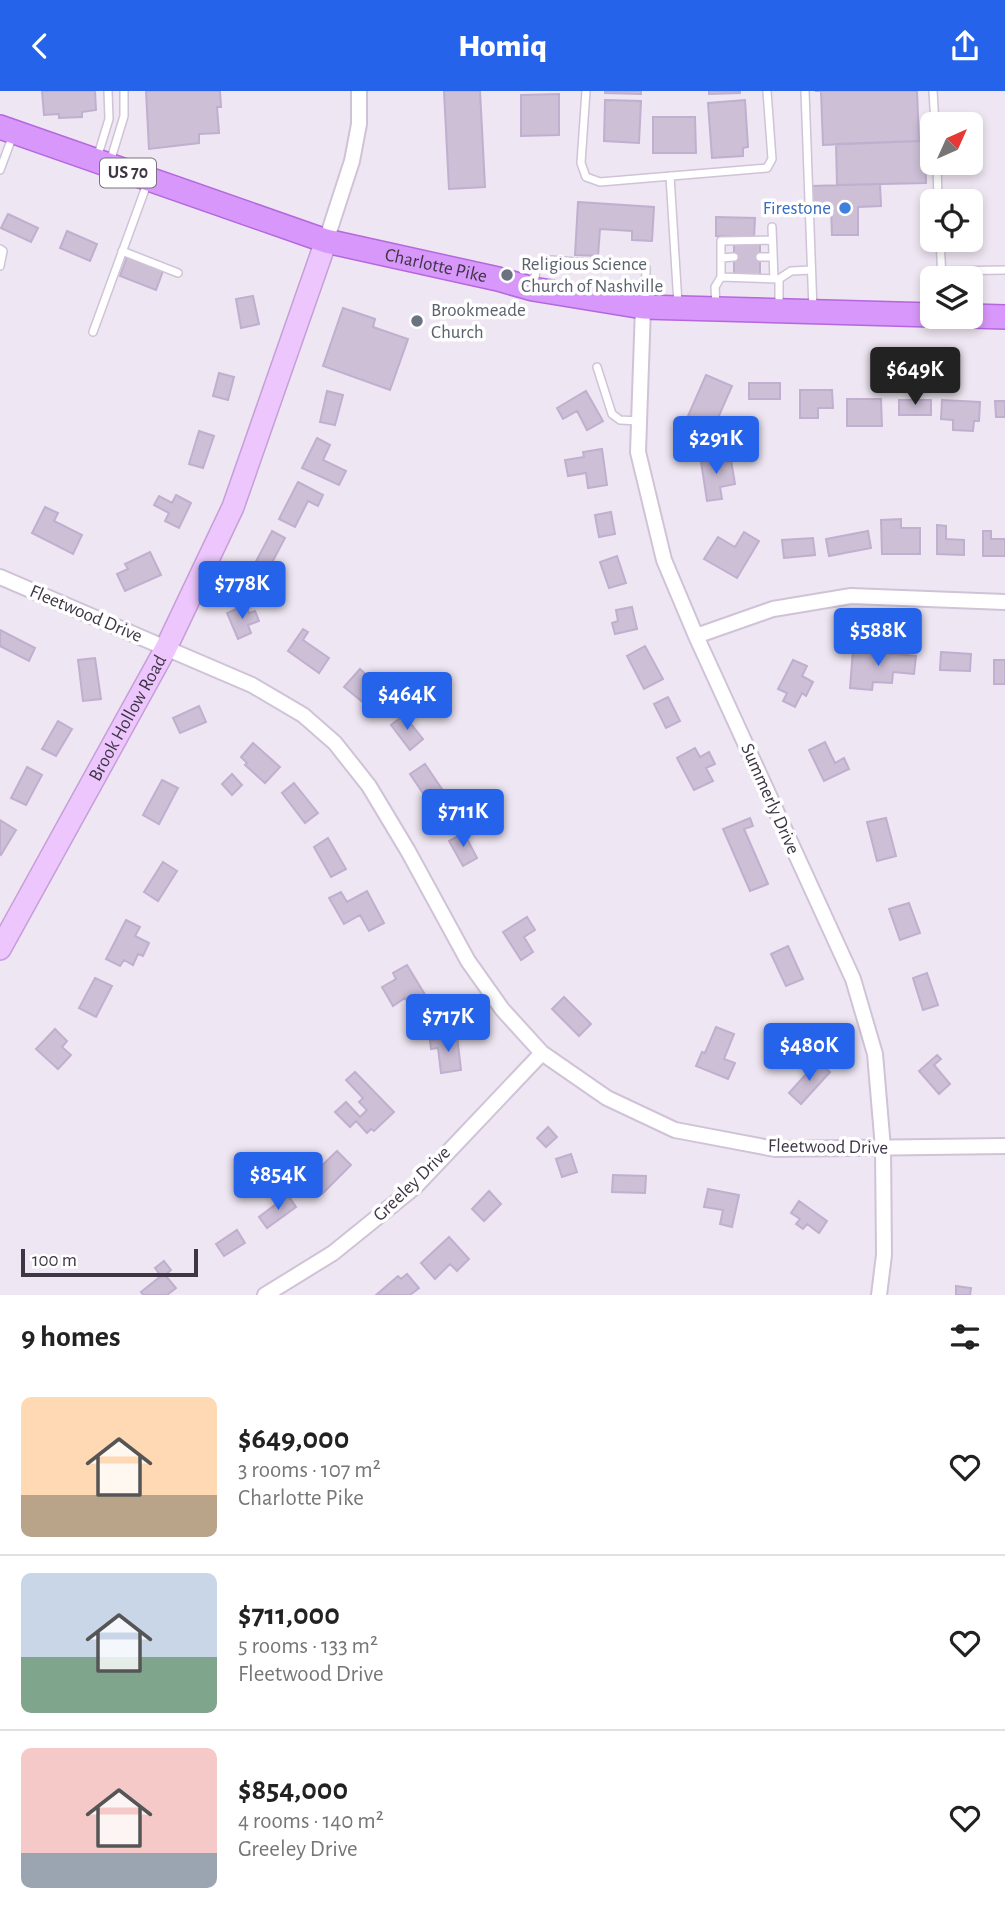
<!DOCTYPE html>
<meta charset="utf-8">
<style>
:root{--surface:#fff;--page:#f6f6f6;--text:#222;--muted:#767676;--line:#e0e0e0;--accent:#2563eb}
body{margin:0;font-family:"Alegreya Sans",sans-serif;background:var(--page);color:var(--text);height:100vh;display:flex;flex-direction:column;font-size:26px;white-space:nowrap}
*{box-sizing:border-box;margin:0}
p{font-size:23px;color:var(--muted)}
.icon{flex:none;width:38px;height:38px;fill:none;stroke:currentColor;stroke-width:2;stroke-linecap:round;stroke-linejoin:round}
.map{position:relative;height:1204px;overflow:hidden}
.side{display:flex;flex-direction:column;background:var(--surface);flex:1}
.side>*{flex:none}
.needle{width:46px;rotate:45deg}
.tools{position:absolute;left:920px;top:21px;display:grid;gap:14px}
.tools a{display:grid;place-items:center;width:63px;height:63px;border-radius:10px;background:var(--surface);box-shadow:0 4px 10px #0003;font-size:35px}
.scale{position:absolute;left:21px;bottom:18px;width:177px;box-sizing:border-box;padding-left:7px;border:4px solid #3e3645;border-top:0;font-size:19px;line-height:24px;white-space:nowrap;color:#3e3645;-webkit-text-stroke:5px #fff;paint-order:stroke}
.price{position:absolute;translate:-50% -60px;padding:0 16px;border-radius:7px;background:var(--accent);color:#fff;font-size:23px;line-height:46px;filter:drop-shadow(0 2px 4px #0008)}
.price::after{content:'';position:absolute;left:50%;top:42px;width:21px;height:16px;margin-left:-10px;background:inherit;clip-path:polygon(0 0,100% 0,50% 100%)}
.price.active{background:#222;color:#fff}
ul{padding:0;list-style:none}
li{display:flex;align-items:center;gap:21px;height:175px;padding:0 21px}
li+li{border-top:2px solid var(--line)}
li span{display:grid;place-items:center;flex:none;width:196px;height:140px;border-radius:10px;color:#555}
li>.icon{margin-inline-start:auto}
span .icon{width:84px;height:84px;fill:#fffc;stroke-width:1}
li b{font-size:30px}
h2{display:flex;justify-content:space-between;align-items:center;height:84px;padding:0 21px;font-size:30px}
header{display:flex;justify-content:space-between;align-items:center;height:91px;padding:0 21px;background:var(--accent);color:#fff;font-size:32px;font-weight:800}
.map>svg:first-child{display:block}
.building{fill:#ccbfd6;stroke:#c0afce;stroke-width:2}
.lines{fill:none;stroke-linecap:round;stroke-linejoin:round}
.lane-casing{stroke:#d0c3d8;stroke-width:10}
.street-casing{stroke:#d0c3d8;stroke-width:18}
.secondary-casing{stroke:#c69ed9;stroke-width:24}
.primary-casing{stroke:#b468de;stroke-width:26}
.lane{stroke:#fff;stroke-width:7}
.street{stroke:#fff;stroke-width:14}
.secondary{stroke:#ecc6fc;stroke-width:21}
.primary{stroke:#d897fa;stroke-width:23}
.shop-dot{fill:#3f7fe0;stroke:#fff;stroke-width:2.5}
.worship-dot{fill:#6b7280;stroke:#fff;stroke-width:2.5}
.labels{text-anchor:middle;dominant-baseline:central;stroke-width:7;stroke-linejoin:round;paint-order:stroke}
.shield{fill:#fff;stroke:#78727d;stroke-width:2}
.shield-label{font-size:18px;font-weight:bold;fill:#3e3645}
.shop-label{font-size:19px;fill:#366cbe;stroke:#fff;text-anchor:end}
.worship-label{font-size:19px;fill:#5b616d;stroke:#fff;text-anchor:start}
.street-label{font-size:19px;fill:#3e3645;stroke:#fff}
</style>
<header><svg class="icon" aria-label="back" viewBox="0 0 24 24"><path d="M15 5l-7 7 7 7"/></svg>Homiq<svg class="icon" aria-label="share" viewBox="0 0 24 24"><path d="M12 15V3M7 8l5-5 5 5M5 13v7h14v-7"/></svg></header>
<div class="map">
<svg width="1005" height="1204" viewBox="0 0 1005 1204">
<rect width="100%" height="100%" fill="#eee6f2"/>
<path class="building" d="M42,0H95L96,19L82,21V26L59,27V23L44,24Z
M146,0H220L221,16H217L219,42L199,43V52L149,58Z
M444,0H480L485,96L449,98Z
M605,0H641V3L605,2Z
M709,0H740V2L709,3Z
M815,0H917L919,50L823,54L821,0Z
M559,3V44L521,45V4Z
M605,9L641,10L639,52L604,50Z
M745,9L748,56L743,57V65L712,67L708,12Z
M653,26H695L696,62H653Z
M919,50H925L926,92L837,94L836,53Z
M880,93L881,115L858,116V144H832L831,117H811V95Z
M578,111L654,116L652,150L632,149V140L600,138L598,165L575,164Z
M8,123L38,137L31,151L1,137Z
M716,126L755,127L754,147L716,145Z
M67,140L97,153L90,170L60,157Z
M734,153H760V184H734Z
M127,166L163,180L156,199L120,185Z
M253,205L259,233L241,237L236,208Z
M343,217L375,228L373,236L408,248L390,299L323,275Z
M219,282L234,286L228,309L213,305Z
M706,284L732,295L714,336L688,325Z
M749,292H780V308H749Z
M800,299H832L833,317H818V327H800Z
M327,300L343,304L335,334L320,331Z
M586,300L603,330L587,339L577,320L563,328L557,317Z
M847,308H881L882,335H847Z
M899,309H931V324H899Z
M942,309L980,311L979,330H974L973,340L953,339V329L941,328Z
M995,310H1005V326H996Z
M199,340L214,345L203,377L189,373Z
M317,347L330,354L323,369L346,380L339,394L302,377Z
M602,358L607,394L588,397L586,382L568,385L565,369L584,366L583,361Z
M715,362L717,372L731,369L735,393L720,396L722,408L707,410L700,364Z
M298,391L323,404L318,415L308,410L295,436L279,428Z
M176,404L191,412L179,437L165,430L169,422L154,414L159,405L172,412Z
M45,416L58,422L54,430L82,444L73,463L32,442Z
M611,421L615,443L599,446L595,424Z
M901,428V437H920V463H882L881,429Z
M937,434L946,435V448L964,449V464L937,463Z
M272,440L285,447L266,483L253,476Z
M868,440L871,457L829,465L826,448Z
M983,440H991V448H1005V465H983Z
M744,441L759,450L737,487L704,468L718,446L735,456Z
M813,447L815,464L784,467L782,449Z
M150,461L161,484L125,500L117,483L128,478L125,473Z
M617,465L626,492L609,497L600,471Z
M246,514L249,522L255,520L259,530L248,534L251,542L238,548L227,522Z
M632,516L637,538L615,543L612,532L618,530L616,519Z
M303,538L308,541L303,549L329,567L319,582L288,560Z
M0,539L35,557L29,570L0,555Z
M645,555L663,588L644,598L627,565Z
M853,559L916,565L914,583L893,581L892,592L873,591L872,599L850,597Z
M941,561L971,563L970,580L940,579Z
M95,567L101,608L83,610L78,569Z
M793,569L807,575L802,585L813,591L806,605L802,602L795,616L783,610L787,602L778,598Z
M994,569H1005V593H994Z
M360,578L370,587L365,593L379,606L370,617L344,596Z
M422,593L431,602L415,618L406,609Z
M668,606L680,630L666,637L654,613Z
M199,615L206,631L180,642L173,627Z
M404,624L423,648L410,659L391,634Z
M58,630L72,638L56,665L42,658Z
M825,651L835,672L844,667L849,678L824,690L809,659Z
M253,652L280,676L265,692L245,674L247,672L241,666Z
M695,657L700,666L709,661L715,673L706,677L713,690L694,699L677,667Z
M425,673L448,707L433,717L410,683Z
M27,676L42,684L26,714L11,707Z
M232,683L242,694L232,704L222,693Z
M162,689L178,697L159,733L143,724Z
M294,692L318,722L305,732L282,702Z
M750,727L753,735L744,738L768,793L750,800L723,738Z
M886,727L896,765L877,770L867,731Z
M0,729L16,739L1,764L0,763Z
M464,742L477,767L463,775L449,750Z
M328,747L346,778L331,786L314,756Z
M163,771L177,780L158,810L144,801Z
M367,800L384,832L369,840L360,824L344,833L329,807L341,801L347,811Z
M909,812L920,842L900,849L889,818Z
M527,826L535,839L524,846L533,861L521,869L503,841Z
M126,829L140,836L135,845L149,852L143,865L138,863L133,874L124,869L120,875L106,868Z
M788,855L803,888L786,895L771,863Z
M407,874L427,907L411,916L405,907L393,915L382,896L396,888L393,882Z
M927,882L938,914L923,919L913,887Z
M95,887L112,895L96,926L79,917Z
M564,906L591,933L579,945L552,918Z
M716,936L734,943L724,968L735,972L728,988L696,975L702,961L705,962Z
M55,938L67,950L62,956L71,964L58,978L36,958Z
M457,945L461,979L441,982L438,957L431,958L430,949Z
M937,964L941,968L934,974L950,993L939,1003L919,980Z
M818,970L830,981L801,1013L789,1002Z
M355,981L394,1021L374,1040L371,1038L367,1042L356,1030L350,1036L335,1021L346,1011L360,1026L367,1019L359,1011L363,1007L346,989Z
M548,1036L557,1046L546,1056L537,1047Z
M337,1060L351,1074L322,1103L308,1088Z
M571,1063L577,1081L562,1086L556,1068Z
M613,1084L646,1085L645,1102L612,1101Z
M708,1098L739,1104L732,1136L720,1133L723,1119L704,1116Z
M489,1100L501,1113L484,1130L472,1118Z
M288,1104L296,1116L267,1137L259,1126Z
M799,1110L827,1130L819,1142L807,1133L803,1138L796,1133L800,1128L791,1122Z
M237,1139L245,1152L224,1165L216,1153Z
M449,1146L469,1168L457,1180L450,1173L435,1188L421,1172Z
M164,1170L171,1179L165,1184L176,1197L167,1204H143L141,1201L161,1185L155,1177Z
M407,1183L419,1197L410,1204H376L398,1185L401,1188Z
M956,1195L971,1197L970,1204H956Z"/>
<g class="lines">
<g class="lane-casing">
<path id="lane" d="M586,0L581,72L586,86L600,91L767,77L772,68L767,0
M805,0L813,219
M933,0L935,33
M97,67L109,28L108,0
M110,71L124,25V0
M937,72L938,110
M0,79L13,44
M670,85L678,213
M772,136L774,188
M772,149L721,150V186L779,188L791,180L811,179
M940,149L942,187
M0,158L3,160L0,175
M122,160L178,182
M760,166H773
M721,167L734,166
M942,180L1005,179
M534,194L537,172L552,169L646,177L645,212
M716,215L715,196L721,186
M779,215V188
M93,241L147,93
M597,276L612,323L620,329L639,330"/>
</g>
<g class="street-casing">
<path id="street" d="M326,150L352,70L359,33V0
M643,216L638,361L664,469L696,545L853,888L875,963L883,1057L884,1164L879,1204
M0,486L252,594L303,624L335,652L369,695L408,760L468,870L502,918L542,962L607,1007L675,1039L775,1058L1005,1055
M696,545L773,518L851,505L1005,511
M265,1204L333,1162L416,1095L542,962"/>
</g>
<g class="secondary-casing">
<g id="secondary">
<path id="s1" d="M0,858L166,557L233,416L326,150"/>
</g>
</g>
<g class="primary-casing">
<g id="primary">
<path id="s2" d="M0,36L326,150L498,188L533,198L643,216L933,224"/>
<path d="M971,225L1005,226"/>
</g>
</g>
<use href="#lane" class="lane"/>
<use href="#street" class="street"/>
<use href="#secondary" class="secondary"/>
<use href="#primary" class="primary"/>
</g>
<circle class="shop-dot" cx="845" cy="117" r="7"/>
<g class="worship-dot">
<circle cx="507" cy="184" r="7"/>
<circle cx="417" cy="230" r="7"/>
</g>
<g class="labels">
<rect class="shield" x="100" y="67.5" width="56" height="29" rx="5"/>
<g class="shield-label">
<text x="128" y="82">US 70</text>
</g>
<g class="shop-label">
<text x="831" y="117">Firestone</text>
</g>
<g class="worship-label">
<text x="521" y="173">Religious Science<tspan x="521" dy="22">Church of Nashville</tspan></text>
<text x="431" y="219">Brookmeade<tspan x="431" dy="22">Church</tspan></text>
</g>
<g class="street-label">
<text stroke="none"><textPath href="#s2" startOffset="458">Charlotte Pike</textPath></text>
<text transform="translate(86 523) rotate(23)">Fleetwood Drive</text>
<text stroke="none"><textPath href="#s1" startOffset="264">Brook Hollow Road</textPath></text>
<text transform="translate(770 708) rotate(66)">Summerly Drive</text>
<text transform="translate(828 1056) rotate(1)">Fleetwood Drive</text>
<text transform="translate(412 1093) rotate(-44)">Greeley Drive</text>
</g>
</g>
</svg>
<div class="tools">
<a><svg class="needle" viewBox="-14 -14 28 28"><path d="M0-13l5 13h-10z" fill="#e53935"/><path d="M0 13l5-13h-10z" fill="#767676"/></svg></a>
<a><svg class="icon" aria-label="locate" viewBox="0 0 24 24"><circle cx="12" cy="12" r="6"/><path d="M12 2v4M12 18v4M2 12h4M18 12h4"/></svg></a>
<a><svg class="icon" aria-label="layers" viewBox="0 0 24 24"><path d="M12 4l9 5-9 5-9-5zM3 14l9 5 9-5"/></svg></a>
</div>
<div class="scale">100 m</div>
<b class="price active" style="left:915px;top:316px">$649K</b>
<b class="price" style="left:716px;top:385px">$291K</b>
<b class="price" style="left:242px;top:530px">$778K</b>
<b class="price" style="left:878px;top:577px">$588K</b>
<b class="price" style="left:407px;top:641px">$464K</b>
<b class="price" style="left:463px;top:758px">$711K</b>
<b class="price" style="left:448px;top:963px">$717K</b>
<b class="price" style="left:809px;top:992px">$480K</b>
<b class="price" style="left:278px;top:1121px">$854K</b>
</div>
<section class="side">
<h2>9 homes<svg class="icon" aria-label="filters" viewBox="0 0 24 24"><path d="M4 7h16M4 17h16"/><circle cx="9" cy="7" r="2"/><circle cx="15" cy="17" r="2"/></svg></h2>
<ul>
<li><span style="background:linear-gradient(#ffd9b3 70%,#b9a48a 0)"><svg class="icon" aria-label="home" viewBox="0 0 24 24"><path d="M3 11l9-7 9 7M6 9v11h12V9"/></svg></span><div><b>$649,000</b><p>3 rooms · 107 m²</p><p>Charlotte Pike</p></div><svg class="icon" aria-label="heart" viewBox="0 0 24 24"><path d="M12 20l-8-8c-3-5 5-10 8-4 3-6 11-1 8 4z"/></svg></li>
<li><span style="background:linear-gradient(#c9d6e8 60%,#7fa58c 0)"><svg class="icon" aria-label="home" viewBox="0 0 24 24"><path d="M3 11l9-7 9 7M6 9v11h12V9"/></svg></span><div><b>$711,000</b><p>5 rooms · 133 m²</p><p>Fleetwood Drive</p></div><svg class="icon" aria-label="heart" viewBox="0 0 24 24"><path d="M12 20l-8-8c-3-5 5-10 8-4 3-6 11-1 8 4z"/></svg></li>
<li><span style="background:linear-gradient(#f6c9c9 75%,#9aa5b1 0)"><svg class="icon" aria-label="home" viewBox="0 0 24 24"><path d="M3 11l9-7 9 7M6 9v11h12V9"/></svg></span><div><b>$854,000</b><p>4 rooms · 140 m²</p><p>Greeley Drive</p></div><svg class="icon" aria-label="heart" viewBox="0 0 24 24"><path d="M12 20l-8-8c-3-5 5-10 8-4 3-6 11-1 8 4z"/></svg></li>
</ul>
</section>
